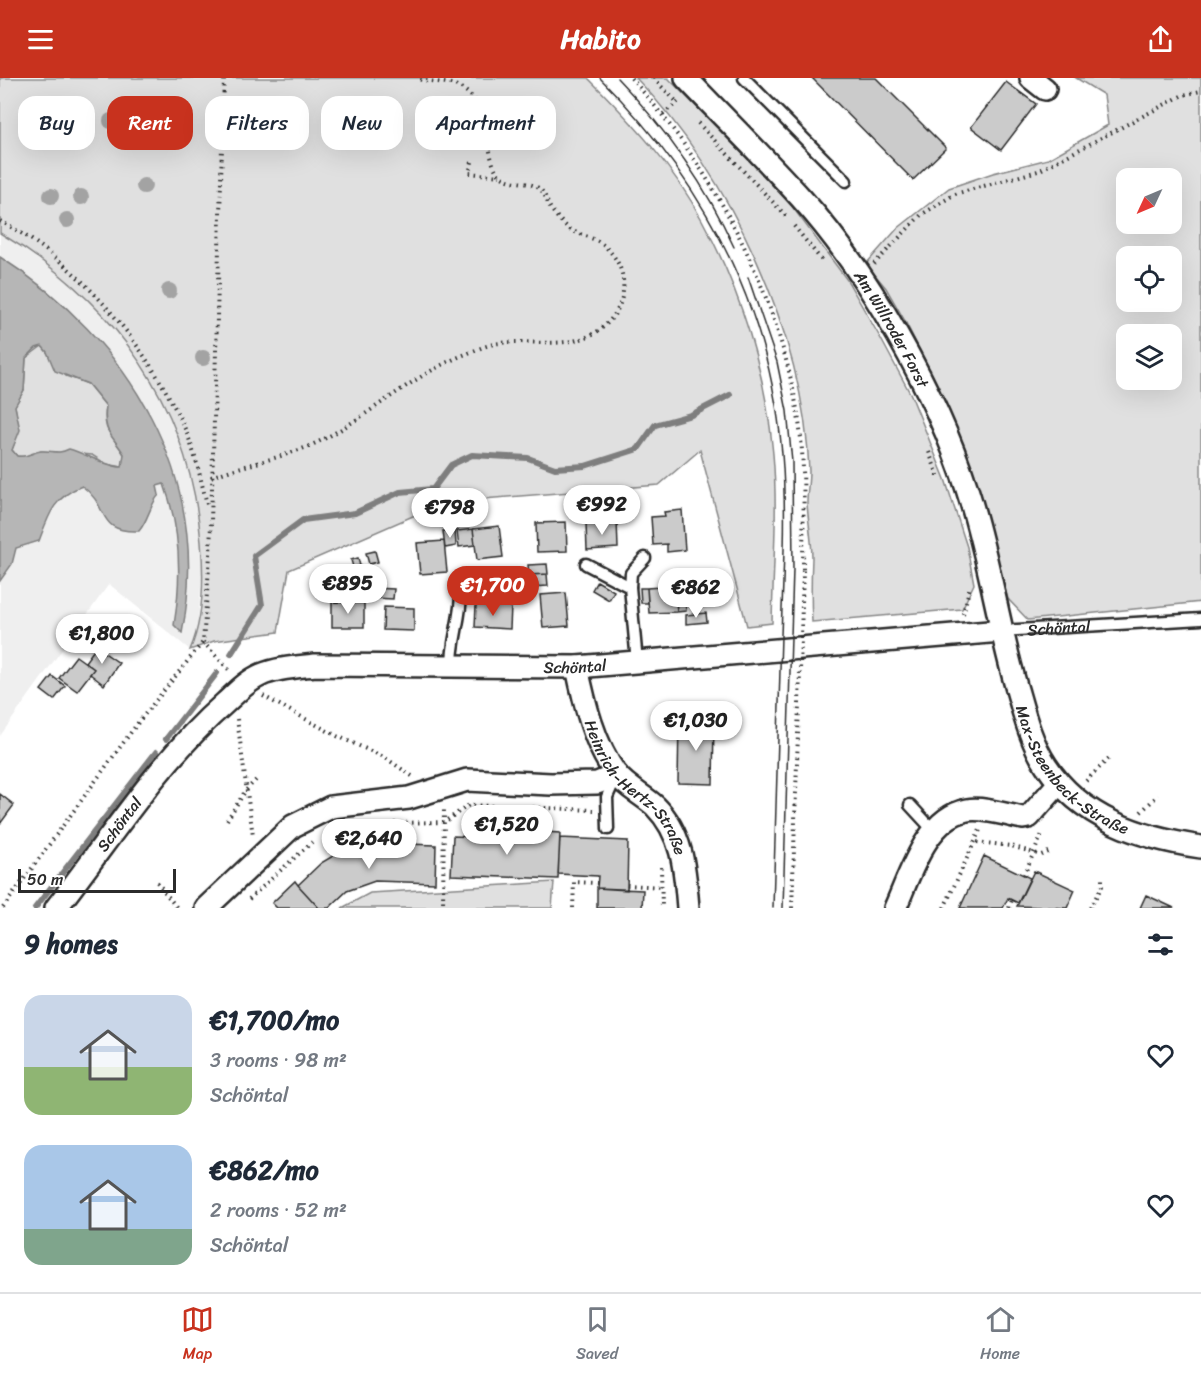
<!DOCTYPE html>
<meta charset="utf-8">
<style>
:root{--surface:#fff;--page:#f6f6f7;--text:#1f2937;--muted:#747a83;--line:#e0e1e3;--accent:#c8321e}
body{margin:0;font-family:Sriracha,sans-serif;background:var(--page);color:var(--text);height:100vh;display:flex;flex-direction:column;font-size:22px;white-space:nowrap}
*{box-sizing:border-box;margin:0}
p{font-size:20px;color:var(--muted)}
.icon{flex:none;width:33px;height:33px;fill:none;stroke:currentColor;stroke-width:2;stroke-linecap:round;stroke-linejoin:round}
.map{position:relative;height:830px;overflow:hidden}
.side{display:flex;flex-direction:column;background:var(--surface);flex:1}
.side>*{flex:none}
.banner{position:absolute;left:18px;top:18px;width:600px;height:54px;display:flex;gap:12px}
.needle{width:39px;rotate:226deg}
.controls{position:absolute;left:1116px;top:90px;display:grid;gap:12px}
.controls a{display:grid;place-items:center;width:66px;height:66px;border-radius:12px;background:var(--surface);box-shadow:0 6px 24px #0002;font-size:30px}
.scale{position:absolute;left:18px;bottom:15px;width:158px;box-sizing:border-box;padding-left:6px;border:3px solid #2b2b2b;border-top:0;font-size:16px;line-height:21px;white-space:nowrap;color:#2b2b2b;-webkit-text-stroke:4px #fff;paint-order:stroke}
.price{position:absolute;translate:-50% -51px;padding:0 14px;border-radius:21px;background:#fff;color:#222;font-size:20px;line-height:39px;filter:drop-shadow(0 2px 3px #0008)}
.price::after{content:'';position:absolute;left:50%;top:36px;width:18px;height:14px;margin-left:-9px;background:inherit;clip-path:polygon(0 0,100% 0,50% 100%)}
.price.selected{background:var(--accent);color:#fff}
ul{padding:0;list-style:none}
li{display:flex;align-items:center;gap:18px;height:150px;padding:0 24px}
li span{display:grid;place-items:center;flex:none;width:168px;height:120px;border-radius:18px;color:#555}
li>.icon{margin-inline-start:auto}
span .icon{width:72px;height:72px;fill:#fffc;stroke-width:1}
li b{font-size:26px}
h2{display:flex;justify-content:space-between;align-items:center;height:72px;padding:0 24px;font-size:26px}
.tag{padding:0 21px;border-radius:18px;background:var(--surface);box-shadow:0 6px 24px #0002;font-size:21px;line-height:54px}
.tag.selected{background:var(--accent);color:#fff}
header{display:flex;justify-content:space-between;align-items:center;height:78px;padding:0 24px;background:var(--accent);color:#fff;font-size:27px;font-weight:700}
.dock{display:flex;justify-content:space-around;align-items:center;height:84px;border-top:2px solid var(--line);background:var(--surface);font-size:16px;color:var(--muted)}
.dock a{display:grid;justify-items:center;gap:3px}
.dock .selected{color:var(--accent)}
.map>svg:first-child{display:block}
.built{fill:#efefef}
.green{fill:#e0e0e0;stroke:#868686;stroke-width:1.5;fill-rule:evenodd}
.water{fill:#b6b6b6;stroke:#7e7e7e;stroke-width:1.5;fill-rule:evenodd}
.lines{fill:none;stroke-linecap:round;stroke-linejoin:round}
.stream{stroke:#7e7e7e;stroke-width:6}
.building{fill:#cbcbcb;stroke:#2b2b2b;stroke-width:1.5}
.service-casing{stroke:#2b2b2b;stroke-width:15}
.minor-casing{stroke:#2b2b2b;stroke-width:26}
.path{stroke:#2b2b2b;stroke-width:4;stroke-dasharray:1.5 4.5;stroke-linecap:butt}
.service{stroke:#fff;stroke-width:10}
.minor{stroke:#fff;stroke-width:21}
.tram{stroke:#2b2b2b;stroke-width:1.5}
.path-bridge{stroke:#2b2b2b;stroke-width:4;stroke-dasharray:1.5 4.5;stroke-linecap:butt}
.tree{fill:#a3a3a3}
.labels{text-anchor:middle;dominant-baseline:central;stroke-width:6;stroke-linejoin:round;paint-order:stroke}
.street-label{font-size:16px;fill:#2b2b2b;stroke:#fff}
</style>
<header><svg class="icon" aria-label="menu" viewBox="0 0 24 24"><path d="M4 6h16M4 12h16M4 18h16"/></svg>Habito<svg class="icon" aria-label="share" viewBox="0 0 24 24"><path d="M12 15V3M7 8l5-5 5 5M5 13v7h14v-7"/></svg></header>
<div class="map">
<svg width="1201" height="830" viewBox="0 0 1201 830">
<rect width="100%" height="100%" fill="#fff"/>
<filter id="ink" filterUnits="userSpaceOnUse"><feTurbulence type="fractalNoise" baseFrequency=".0167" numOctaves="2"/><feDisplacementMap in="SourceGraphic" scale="12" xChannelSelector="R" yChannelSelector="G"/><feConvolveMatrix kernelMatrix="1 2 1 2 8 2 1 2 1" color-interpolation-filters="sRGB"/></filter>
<g filter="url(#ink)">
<path class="built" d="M0,155L66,201L102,236L136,276L161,315L182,363L199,436L203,484L197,556L190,572L109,506L0,658Z"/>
<path class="green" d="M0,0H588C630,42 674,89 702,142C741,213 766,295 773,376C778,432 773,489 772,545L747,548L700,372L659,407L445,424L289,492L278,554L214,563L190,572C204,540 204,498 201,464C190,328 116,224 0,155Z
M636,0H668L785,119L847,202L881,261L911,317L945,401L967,469L974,506L962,531L812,544C811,522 811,501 812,480C812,462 808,443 807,425C807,415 809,404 809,393C805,257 730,97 636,0Z
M1076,0H1201V524L1028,542L1008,521L975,407L938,308L905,243L886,210L866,186L897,151L949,110L993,95L1048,81L1108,47L1104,17ZM1126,100H1172V146H1126ZM1126,178H1172V224H1126ZM1126,256H1172V302H1126Z
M42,268L66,298L88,306L106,328C102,354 111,355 124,376L123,389L106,386L92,377L41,373L25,379L17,378L12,372L19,352L15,328L24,312L26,280Z
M554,804L552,830H342L370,815Z"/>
<path class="water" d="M0,179C129,261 213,399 182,555L174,547C182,498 181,452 164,406L157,408L159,417C151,424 148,443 139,453C95,455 111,429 82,408C54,419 49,436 39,463L16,470L12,486L0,503ZM42,268L47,274L55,293L88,306L106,328C103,355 111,355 124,376L122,389C110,390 84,375 69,371C57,377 53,372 41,373C32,374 27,380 17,378L12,372L20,352L15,328L24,312L26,280L36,270Z"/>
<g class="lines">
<path class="stream" d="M231,576L262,527L254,478L303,442L355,435L400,414L433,411L451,387L472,377L528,380L555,390L585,388L638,371L655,347L691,337L730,317
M166,661L217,595
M35,830L156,674"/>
</g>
<path class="building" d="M812,0H876L946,70L913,102Z
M1006,4L1036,26L1001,72L971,49Z
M629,411L630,420L622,421L621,412Z
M682,432L685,472L667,474V466L653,467L651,439L665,438L664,434Z
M617,443L618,470L587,472L586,445Z
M566,444L567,473L537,474L536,445Z
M499,448L503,479L477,482L473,451Z
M473,451L475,467L459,469L457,453Z
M455,452L456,468L445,470L443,453Z
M444,463L447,494L420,496L417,465Z
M375,473L378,484L369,486L366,475Z
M358,480L360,488L353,489L351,482Z
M547,486L548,496L529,497L528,487Z
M547,496L548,508L530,509L529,497Z
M493,499L494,508L476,510L475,501Z
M597,503L614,513L609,522L592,512Z
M494,508L495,519L477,521L476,510Z
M675,508L677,534L649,535L647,510Z
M374,510L394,511L393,521L374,520Z
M640,510H647L648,525H641Z
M566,515L569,548L543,550L540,517Z
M685,521L686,533L677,534L676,522Z
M332,524L364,525V549H332Z
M476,527L511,528L510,551L475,549Z
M384,529L414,530V553L383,552Z
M706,535L707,544L686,546V537Z
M96,569L119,585L104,607L90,596L94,591L85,584Z
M76,578L94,591L77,613L59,600Z
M52,598L65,608L54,622L41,612Z
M679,642L714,643L713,706L678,705Z
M0,716L14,727L0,746Z
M528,753L560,755L558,801L451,797L453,758L528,761Z
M560,760L628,763L627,812L597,810L598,798L558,796Z
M376,765L436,767L435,805L375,803L347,813L329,830H319L298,807L321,785L338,775Z
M984,778L1030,800L1018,825L1008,820L1003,830H960Z
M1034,793L1075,812L1067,830L1017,828Z
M295,803L298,807L319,830H277L272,825Z
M597,810L643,812L642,830H597Z
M1146,817L1174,830H1140Z"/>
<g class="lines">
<g class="service-casing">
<g id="service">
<path d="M744,0L846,103"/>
<path d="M586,486L630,509L637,584"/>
<path d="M630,509L631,495L645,480"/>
<path id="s1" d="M1001,553L1201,541"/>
<path d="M452,590C451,564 461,541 461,515"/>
<path d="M910,727L934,753"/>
<path d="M608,751L607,719L616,699"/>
</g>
</g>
<g class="minor-casing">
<g id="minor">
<path id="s2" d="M686,0C724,40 764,79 801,120C869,195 936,315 967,411C989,478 998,548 1018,615C1025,640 1032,666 1046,687C1081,741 1141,760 1201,769"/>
<path d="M1031,0L1045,11"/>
<path id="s3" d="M577,589C584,624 594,666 616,696C626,709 643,717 655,728C683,756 685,792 688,830"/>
<path id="s4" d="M56,830C110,761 159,683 225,625C236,615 247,603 261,597C277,590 297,589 315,587L577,589L1001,553"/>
<path d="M206,830L293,748L331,729L409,720L467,702L551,706L597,705L617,697"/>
<path d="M895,830C910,797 926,740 967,732C984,729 1006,737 1023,740L1029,739L1059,705"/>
</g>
</g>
<path class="path" d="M631,0C715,93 777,212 798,337C806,388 803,441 803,492
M653,0L676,23
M663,36L678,24
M698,45L788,140
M472,84L469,95L500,98
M0,143C81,185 148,269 185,351C196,376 201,404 208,430
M794,148L823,184
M874,186L921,137L955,116L1038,93L1183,17L1201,13
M929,374L939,400
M211,399C245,386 285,380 318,364C370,338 412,297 466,276C476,272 489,266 500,265C526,262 552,268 577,262C623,251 641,197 602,166C592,158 575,157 566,148C561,144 555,137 551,131C546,124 546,114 537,109C526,103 513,106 502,99C480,83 499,30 459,9C447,2 429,6 416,0
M963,536L970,508
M203,564L231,594
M263,618L337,658L384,679L412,698
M237,641L253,758
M1086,703L1109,680
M1141,734L1158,717
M227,742L246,712L259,699
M394,745L444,744L469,727L594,732
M977,764L1011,768L1041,777L1049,774
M661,789L662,830
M1024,797L1043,754
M157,804L177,830
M627,807L662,809
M249,821L312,764
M3,830L137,646L203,564L210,478L224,0
M443,830L444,729
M573,830L574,804L598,805
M792,830L799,626
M944,830L980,752
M1009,830L1012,822
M1090,830L1102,808V800"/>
<use href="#service" class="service"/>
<use href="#minor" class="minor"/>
<path class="tram" d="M600,0C704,104 770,229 782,376C787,436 783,497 781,558C779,648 776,739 773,830
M617,0C666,51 705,105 734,169
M748,199L777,284L787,333L792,384L793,491L783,830"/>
<path class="path-bridge" d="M799,626L803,492"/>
</g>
<g class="tree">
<circle cx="111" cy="43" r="8"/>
<circle cx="144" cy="108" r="8"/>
<circle cx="51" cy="118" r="8"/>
<circle cx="81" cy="119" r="8"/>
<circle cx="67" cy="142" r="8"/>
<circle cx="169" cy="213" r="8"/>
<circle cx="203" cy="280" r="8"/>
</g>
</g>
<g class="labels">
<g class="street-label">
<text stroke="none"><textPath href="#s2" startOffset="326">Am Willroder Forst</textPath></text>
<text stroke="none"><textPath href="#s1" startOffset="58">Schöntal</textPath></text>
<text stroke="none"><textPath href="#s4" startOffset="627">Schöntal</textPath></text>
<text stroke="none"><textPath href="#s2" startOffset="812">Max-Steenbeck-Straße</textPath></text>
<text stroke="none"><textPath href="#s3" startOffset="138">Heinrich-Hertz-Straße</textPath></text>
<text stroke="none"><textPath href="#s4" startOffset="105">Schöntal</textPath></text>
</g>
</g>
</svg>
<div class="controls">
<a><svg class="needle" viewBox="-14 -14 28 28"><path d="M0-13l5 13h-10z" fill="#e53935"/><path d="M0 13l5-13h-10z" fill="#747a83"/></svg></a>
<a><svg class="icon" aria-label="locate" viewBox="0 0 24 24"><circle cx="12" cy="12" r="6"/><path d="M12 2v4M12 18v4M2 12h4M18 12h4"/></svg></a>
<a><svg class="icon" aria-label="layers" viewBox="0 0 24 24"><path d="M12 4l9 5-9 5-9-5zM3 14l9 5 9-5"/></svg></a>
</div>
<div class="scale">50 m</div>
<b class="price" style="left:602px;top:458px">€992</b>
<b class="price" style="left:450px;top:461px">€798</b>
<b class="price" style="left:348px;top:537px">€895</b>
<b class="price selected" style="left:493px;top:539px">€1,700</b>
<b class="price" style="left:696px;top:541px">€862</b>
<b class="price" style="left:102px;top:587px">€1,800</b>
<b class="price" style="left:696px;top:674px">€1,030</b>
<b class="price" style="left:507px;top:778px">€1,520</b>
<b class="price" style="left:369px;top:792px">€2,640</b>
<div class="banner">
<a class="tag">Buy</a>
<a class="tag selected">Rent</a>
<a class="tag">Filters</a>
<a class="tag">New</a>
<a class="tag">Apartment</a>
</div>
</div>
<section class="side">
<h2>9 homes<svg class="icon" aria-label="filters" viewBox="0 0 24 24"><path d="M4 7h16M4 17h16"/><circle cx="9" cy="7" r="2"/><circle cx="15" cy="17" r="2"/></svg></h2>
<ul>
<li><span style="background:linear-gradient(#c9d6e8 60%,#8fb573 0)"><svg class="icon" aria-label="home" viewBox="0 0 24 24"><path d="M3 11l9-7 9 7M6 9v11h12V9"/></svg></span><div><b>€1,700/mo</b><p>3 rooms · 98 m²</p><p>Schöntal</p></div><svg class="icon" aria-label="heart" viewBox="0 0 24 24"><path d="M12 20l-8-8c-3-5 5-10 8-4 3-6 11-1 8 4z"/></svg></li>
<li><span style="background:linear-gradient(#a9c7e8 70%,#7fa58c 0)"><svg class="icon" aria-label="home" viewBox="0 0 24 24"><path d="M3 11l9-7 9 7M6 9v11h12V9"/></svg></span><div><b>€862/mo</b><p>2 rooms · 52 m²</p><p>Schöntal</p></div><svg class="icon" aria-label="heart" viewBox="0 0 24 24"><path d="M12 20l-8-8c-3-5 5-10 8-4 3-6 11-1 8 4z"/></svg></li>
</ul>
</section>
<nav class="dock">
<a class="selected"><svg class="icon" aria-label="map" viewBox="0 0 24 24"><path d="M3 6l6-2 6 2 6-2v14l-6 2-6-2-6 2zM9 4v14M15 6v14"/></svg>Map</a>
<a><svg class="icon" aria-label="saved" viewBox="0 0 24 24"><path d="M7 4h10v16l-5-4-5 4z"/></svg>Saved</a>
<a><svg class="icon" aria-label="home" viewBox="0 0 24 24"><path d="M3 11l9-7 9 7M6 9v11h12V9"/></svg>Home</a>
</nav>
